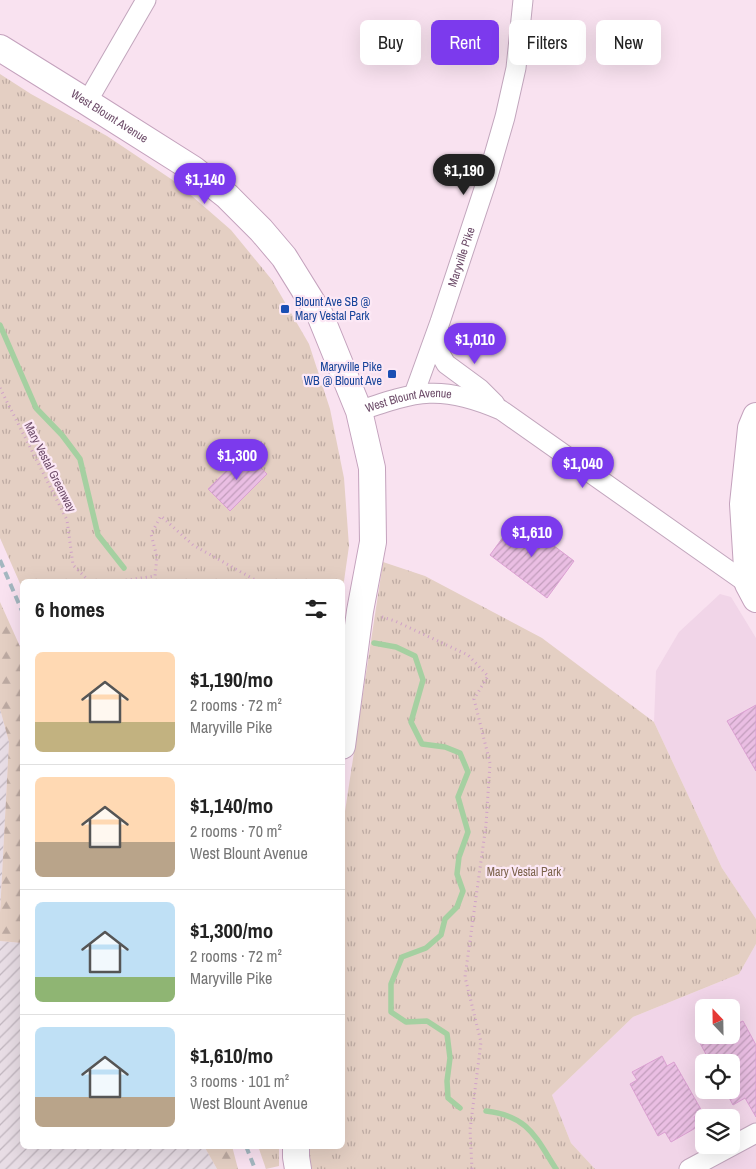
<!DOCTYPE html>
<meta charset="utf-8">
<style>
:root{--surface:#fff;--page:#f2f2f2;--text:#222;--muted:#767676;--line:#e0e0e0;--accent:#7c3aed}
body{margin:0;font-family:"Archivo Narrow",sans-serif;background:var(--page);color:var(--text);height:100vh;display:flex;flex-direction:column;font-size:19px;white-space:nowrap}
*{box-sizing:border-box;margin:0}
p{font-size:16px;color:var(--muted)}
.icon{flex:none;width:28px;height:28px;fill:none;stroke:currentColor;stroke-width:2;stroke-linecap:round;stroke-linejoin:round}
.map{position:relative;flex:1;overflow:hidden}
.panel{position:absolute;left:20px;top:579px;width:325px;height:570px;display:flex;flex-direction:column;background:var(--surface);border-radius:8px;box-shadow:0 5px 20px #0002}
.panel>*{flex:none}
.banner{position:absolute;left:360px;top:20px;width:320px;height:45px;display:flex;gap:10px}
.needle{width:32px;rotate:338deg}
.buttons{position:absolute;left:695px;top:999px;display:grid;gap:10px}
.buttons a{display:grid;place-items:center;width:45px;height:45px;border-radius:8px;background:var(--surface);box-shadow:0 5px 20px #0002;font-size:25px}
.price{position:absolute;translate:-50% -42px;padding:0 11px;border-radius:18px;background:var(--accent);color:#fff;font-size:16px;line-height:32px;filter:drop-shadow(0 1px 2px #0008)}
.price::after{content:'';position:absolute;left:50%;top:30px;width:15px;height:11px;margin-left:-8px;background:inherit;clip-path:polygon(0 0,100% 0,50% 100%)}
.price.on{background:#222;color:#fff}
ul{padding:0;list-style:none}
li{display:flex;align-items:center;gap:15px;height:125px;padding:0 15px}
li+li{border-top:1px solid var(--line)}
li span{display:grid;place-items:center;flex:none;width:140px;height:100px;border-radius:8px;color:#555}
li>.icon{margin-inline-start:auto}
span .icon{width:60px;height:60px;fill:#fffc;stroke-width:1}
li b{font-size:21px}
h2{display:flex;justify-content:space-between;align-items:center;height:60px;padding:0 15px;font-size:21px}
.chip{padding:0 18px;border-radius:8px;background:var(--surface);box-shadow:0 5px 20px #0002;font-size:18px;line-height:45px}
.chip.on{background:var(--accent);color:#fff}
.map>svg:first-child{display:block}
.residential{fill:#f1d5e8;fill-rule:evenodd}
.industrial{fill:url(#industrial-furrows)}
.forest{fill:url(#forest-firs)}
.park{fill:url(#park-tufts)}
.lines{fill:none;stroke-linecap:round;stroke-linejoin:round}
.stream{stroke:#a5d0a1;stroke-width:5.5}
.building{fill:url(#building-hatch);stroke:#dba0d2}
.street-casing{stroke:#c2a6bd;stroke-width:21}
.secondary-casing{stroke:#c4a2bd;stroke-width:28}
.path{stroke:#cfa1c7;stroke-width:3;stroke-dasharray:1 4;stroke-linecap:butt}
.street{stroke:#fff;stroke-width:19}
.secondary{stroke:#fff;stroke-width:26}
.rail{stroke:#a3b7c0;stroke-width:4;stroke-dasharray:8 5;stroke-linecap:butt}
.transit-dot{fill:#1a4fb4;stroke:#fce8f5;stroke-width:2}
.labels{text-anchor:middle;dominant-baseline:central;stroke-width:4.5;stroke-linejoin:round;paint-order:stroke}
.street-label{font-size:12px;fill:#6d4c69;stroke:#fce8f5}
.transit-label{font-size:12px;fill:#164399;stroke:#fce8f5;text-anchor:start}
.park-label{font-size:12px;fill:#7c634c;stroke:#fce8f5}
</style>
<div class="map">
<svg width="756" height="1169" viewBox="0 0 756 1169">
<defs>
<pattern id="industrial-furrows" width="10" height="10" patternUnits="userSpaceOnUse" patternTransform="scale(1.25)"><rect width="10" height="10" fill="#e8dde5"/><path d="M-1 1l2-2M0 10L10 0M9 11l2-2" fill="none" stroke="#c0b5be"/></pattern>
<pattern id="forest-firs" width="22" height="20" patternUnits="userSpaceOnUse" patternTransform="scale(1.25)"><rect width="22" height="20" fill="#e4cfc3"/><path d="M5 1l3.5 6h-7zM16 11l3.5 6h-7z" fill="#bdaaa2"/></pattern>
<pattern id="park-tufts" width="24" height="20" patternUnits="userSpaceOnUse" patternTransform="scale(1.25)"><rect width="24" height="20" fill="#e4cfc3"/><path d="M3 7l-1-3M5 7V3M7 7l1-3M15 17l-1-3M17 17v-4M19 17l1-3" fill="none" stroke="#bdaaa2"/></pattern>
<pattern id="building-hatch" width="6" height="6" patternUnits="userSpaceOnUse" patternTransform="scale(1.25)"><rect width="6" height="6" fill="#eabee3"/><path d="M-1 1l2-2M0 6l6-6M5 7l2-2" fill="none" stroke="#c29dbc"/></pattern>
</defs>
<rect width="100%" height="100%" fill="#f9e2f0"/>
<path class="residential" d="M720,594L731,597L756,638V919L722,868L654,722L656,671L679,632Z
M756,944V1169H595L571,1143L552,1095L633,1017L739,974ZM704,1008H731V1035H704ZM704,1062H731V1090H704ZM704,1118H731V1145H704Z"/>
<path class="industrial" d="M0,709L9,742L0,913Z
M0,941L22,943V1146H204L217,1169H0Z"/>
<path class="forest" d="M0,602L22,651V943L0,941V913L9,742L0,709Z
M204,1146H232L238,1169H217Z"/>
<path class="park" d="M0,74L31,94L107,136L177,183L231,230L272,280L309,344L330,409L344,478L349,546L343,588L342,581H22V588L0,538Z
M383,562L425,576L542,638L654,722L722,868L756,919V944L739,974L633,1017L552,1095L571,1143L595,1169H309L305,1146H342V831Z
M258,1146H279V1166L266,1169Z"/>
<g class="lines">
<path class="stream" d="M0,325L36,408L62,435L80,459L98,535L124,568
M374,643L396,647L415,656L423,680L411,722L422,744L445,747L460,753L468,772L458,797L468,832L459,857L457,874L463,891L457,907L445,919L441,935L426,948L402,957L391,984V1012L406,1022L427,1021L447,1034L450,1058L447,1081L448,1098L460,1108
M486,1111C528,1116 535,1136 556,1169"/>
</g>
<path class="building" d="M245,452L267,474L230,511L208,489Z
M517,518L574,561L547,598L490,555Z
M756,705V771L727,721Z
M732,1016L736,1024L743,1021L756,1045V1117L745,1098L733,1105L725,1090H731V1062H710L700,1043L706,1040L702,1033L704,1032V1035H731Z
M662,1056L667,1066L674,1062L703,1113L694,1117L699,1126L671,1142L665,1132L658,1136L630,1084L637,1080L632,1072Z"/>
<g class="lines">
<g class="street-casing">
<g id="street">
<path d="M87,102L146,0"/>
<path d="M439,331V352L446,364L480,389L495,404"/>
<path id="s1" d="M414,394L440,322L486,183L505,117L516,68L523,0"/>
<path id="s2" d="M359,411C417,391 441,384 501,410L748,584"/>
<path d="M689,1169L756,1133"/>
</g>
</g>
<g class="secondary-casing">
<g id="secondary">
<path id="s3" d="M0,48L87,102L193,169L227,196L261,230L284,257L320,315L359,411L372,468L373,542L360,611L342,746"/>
<path d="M756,416L751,428L743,504L748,584L756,599"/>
<path d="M296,1146V1157L298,1169"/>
</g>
</g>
<path class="path" d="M0,388L67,520L73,565L89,581
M121,581L155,576L157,557L151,534L161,516L193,545L257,581
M382,617L395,621L468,655L488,676L474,699L490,763L486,825L465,977L481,1042L470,1130L472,1169"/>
<use href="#street" class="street"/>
<use href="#secondary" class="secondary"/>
<path class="rail" d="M0,560L22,611
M246,1146L255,1169"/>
</g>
<g class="transit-dot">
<rect x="280" y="304" width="10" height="10" rx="2.5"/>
<rect x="387" y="369" width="10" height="10" rx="2.5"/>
</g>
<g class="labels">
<g class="street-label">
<text stroke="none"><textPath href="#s3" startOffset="129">West Blount Avenue</textPath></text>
<text stroke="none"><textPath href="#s1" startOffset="145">Maryville Pike</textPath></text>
<text stroke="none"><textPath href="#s2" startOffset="51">West Blount Avenue</textPath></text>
<text transform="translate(50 467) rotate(63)">Mary Vestal Greenway</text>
</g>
<g class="transit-label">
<text x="295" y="302">Blount Ave SB @<tspan x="295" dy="14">Mary Vestal Park</tspan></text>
<text x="382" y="367" text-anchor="end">Maryville Pike<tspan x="382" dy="14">WB @ Blount Ave</tspan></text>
</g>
<g class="park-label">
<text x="524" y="872">Mary Vestal Park</text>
</g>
</g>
</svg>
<div class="buttons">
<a><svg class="needle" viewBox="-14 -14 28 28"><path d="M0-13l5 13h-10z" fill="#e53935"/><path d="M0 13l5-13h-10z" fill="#767676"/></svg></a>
<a><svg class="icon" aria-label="locate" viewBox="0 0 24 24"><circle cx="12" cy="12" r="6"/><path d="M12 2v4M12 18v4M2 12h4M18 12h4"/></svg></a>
<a><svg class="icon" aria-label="layers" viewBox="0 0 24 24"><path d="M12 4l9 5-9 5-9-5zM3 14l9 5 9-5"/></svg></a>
</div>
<b class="price on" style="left:464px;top:196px">$1,190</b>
<b class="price" style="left:205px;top:205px">$1,140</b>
<b class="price" style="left:475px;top:365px">$1,010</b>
<b class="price" style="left:237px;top:481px">$1,300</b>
<b class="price" style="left:583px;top:489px">$1,040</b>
<b class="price" style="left:532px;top:558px">$1,610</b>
<div class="banner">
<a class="chip">Buy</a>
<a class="chip on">Rent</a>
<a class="chip">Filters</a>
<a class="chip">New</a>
</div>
<section class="panel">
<h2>6 homes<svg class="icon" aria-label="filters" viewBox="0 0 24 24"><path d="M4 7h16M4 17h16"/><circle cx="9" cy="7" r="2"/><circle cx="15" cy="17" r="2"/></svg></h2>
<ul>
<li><span style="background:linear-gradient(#ffd9b3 70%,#c2b280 0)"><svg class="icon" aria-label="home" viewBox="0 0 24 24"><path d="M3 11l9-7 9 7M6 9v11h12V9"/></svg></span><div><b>$1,190/mo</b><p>2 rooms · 72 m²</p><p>Maryville Pike</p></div></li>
<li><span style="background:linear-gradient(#ffd9b3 65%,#b9a48a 0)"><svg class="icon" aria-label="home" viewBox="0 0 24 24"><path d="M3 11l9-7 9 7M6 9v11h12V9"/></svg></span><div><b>$1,140/mo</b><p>2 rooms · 70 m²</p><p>West Blount Avenue</p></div></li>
<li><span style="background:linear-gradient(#bfe0f5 75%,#8fb573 0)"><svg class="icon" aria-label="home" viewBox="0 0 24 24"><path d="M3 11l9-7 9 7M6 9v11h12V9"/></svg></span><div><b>$1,300/mo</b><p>2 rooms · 72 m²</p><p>Maryville Pike</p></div></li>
<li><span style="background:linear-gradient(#bfe0f5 70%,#b9a48a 0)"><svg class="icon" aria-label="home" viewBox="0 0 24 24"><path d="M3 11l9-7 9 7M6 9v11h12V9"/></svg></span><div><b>$1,610/mo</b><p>3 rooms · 101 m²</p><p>West Blount Avenue</p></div></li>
</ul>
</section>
</div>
